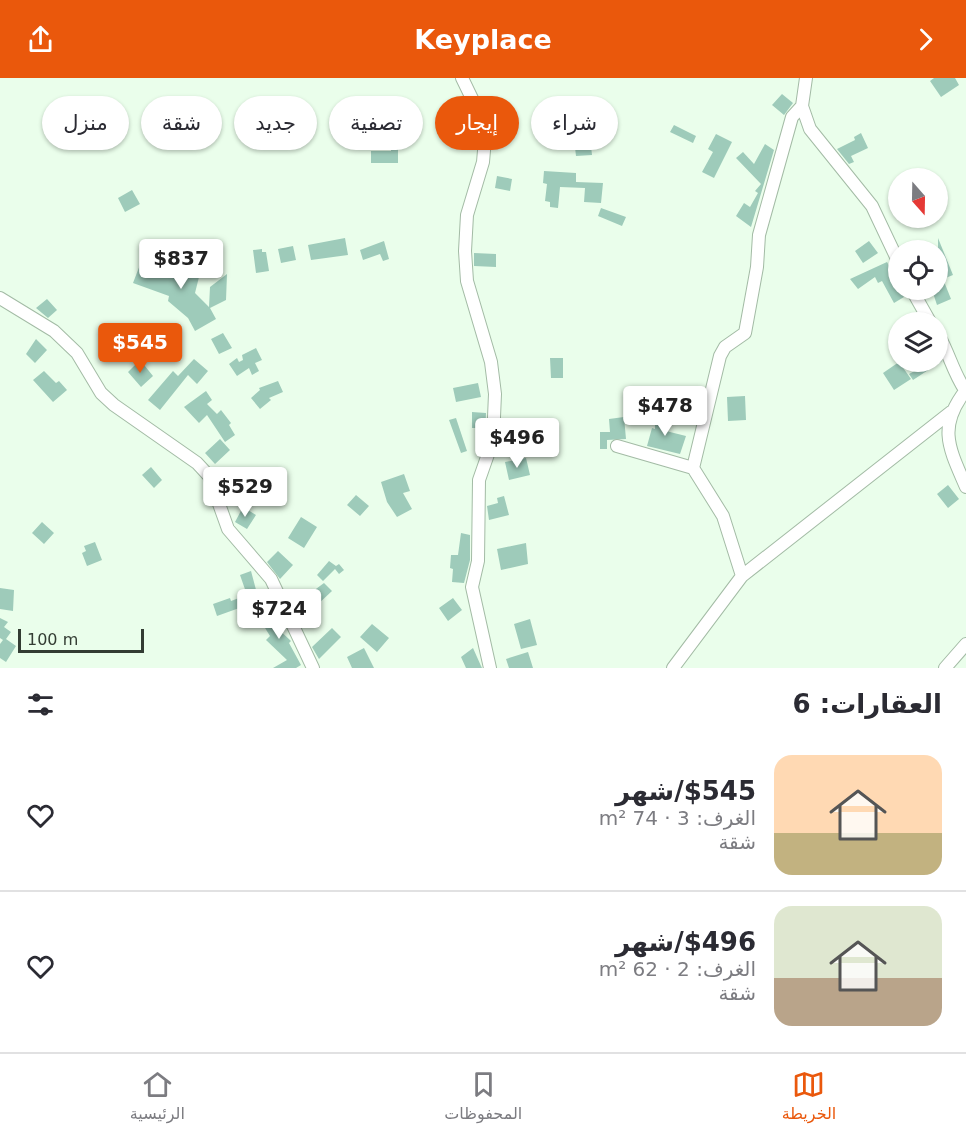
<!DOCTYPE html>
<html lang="ar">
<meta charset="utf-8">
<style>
:root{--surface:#fff;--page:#f7f7f7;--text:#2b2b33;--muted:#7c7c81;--line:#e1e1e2;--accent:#ea580c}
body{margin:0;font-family:"DejaVu Sans","Noto Sans Arabic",sans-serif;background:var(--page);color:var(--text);direction:rtl;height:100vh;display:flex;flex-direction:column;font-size:22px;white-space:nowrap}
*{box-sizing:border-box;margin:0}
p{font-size:20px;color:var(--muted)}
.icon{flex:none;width:33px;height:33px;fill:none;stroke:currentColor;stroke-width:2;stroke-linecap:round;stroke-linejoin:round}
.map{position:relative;height:590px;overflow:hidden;direction:ltr}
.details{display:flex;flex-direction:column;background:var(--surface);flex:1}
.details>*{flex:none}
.banner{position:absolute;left:18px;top:18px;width:600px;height:54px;direction:rtl;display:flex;gap:12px}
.needle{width:39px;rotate:160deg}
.tools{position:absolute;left:888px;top:90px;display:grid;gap:12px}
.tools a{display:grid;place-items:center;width:60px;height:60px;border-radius:50%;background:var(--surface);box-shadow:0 2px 4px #0004;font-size:30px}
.scale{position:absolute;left:18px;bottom:15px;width:126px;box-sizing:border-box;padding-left:6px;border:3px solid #333c33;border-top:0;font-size:16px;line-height:21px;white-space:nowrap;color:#333c33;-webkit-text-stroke:4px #eafeeb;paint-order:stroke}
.price{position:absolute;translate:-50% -51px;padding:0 14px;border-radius:6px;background:#fff;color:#222;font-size:20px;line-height:39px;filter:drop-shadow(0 2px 3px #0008)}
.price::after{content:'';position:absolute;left:50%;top:36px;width:18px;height:14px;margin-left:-9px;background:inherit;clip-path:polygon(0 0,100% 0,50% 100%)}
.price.on{background:var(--accent);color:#fff}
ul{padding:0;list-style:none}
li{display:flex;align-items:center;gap:18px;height:150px;padding:0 24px}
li+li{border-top:2px solid var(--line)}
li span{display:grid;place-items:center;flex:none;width:168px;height:120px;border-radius:18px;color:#555}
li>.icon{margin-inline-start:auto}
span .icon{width:72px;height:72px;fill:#fffc;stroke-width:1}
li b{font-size:26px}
h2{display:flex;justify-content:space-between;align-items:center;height:72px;padding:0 24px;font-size:26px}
.chip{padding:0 21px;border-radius:27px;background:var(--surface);box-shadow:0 2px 4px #0004;font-size:21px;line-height:54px}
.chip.on{background:var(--accent);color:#fff}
header{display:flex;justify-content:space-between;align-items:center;height:78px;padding:0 24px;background:var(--accent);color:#fff;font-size:27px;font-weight:700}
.menu{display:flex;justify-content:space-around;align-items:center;height:84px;border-top:2px solid var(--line);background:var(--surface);font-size:16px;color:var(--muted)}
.menu a{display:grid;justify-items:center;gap:3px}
.menu .on{color:var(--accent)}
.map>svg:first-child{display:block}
.building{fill:#9ecbba}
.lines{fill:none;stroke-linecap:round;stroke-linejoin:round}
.minor-casing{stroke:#a3bba5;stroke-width:14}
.minor{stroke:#fff;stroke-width:12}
</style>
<header><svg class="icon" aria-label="forward" viewBox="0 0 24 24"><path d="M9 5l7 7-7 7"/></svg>Keyplace<svg class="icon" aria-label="share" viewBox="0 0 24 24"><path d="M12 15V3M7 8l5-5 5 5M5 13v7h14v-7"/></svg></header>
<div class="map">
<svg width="966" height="590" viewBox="0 0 966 590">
<rect width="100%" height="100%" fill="#eafeeb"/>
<path class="building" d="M934,0H955L959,7L941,19L930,3Z
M782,16L793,25L784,37L772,27Z
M674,47L696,58L693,65L670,54Z
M861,55L868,70L851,78L854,84L849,86L837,71L855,62L854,59Z
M716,56L732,64L714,100L702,94L713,74L708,71Z
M590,59L592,77L576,78L574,61Z
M391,63H398V85H371V73H391Z
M765,66L774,72L751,149L736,138L744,125L750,129L758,115L755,113L761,106L736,80L743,74L754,86Z
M544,93L576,95V104L603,105L601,125L584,124L585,110L560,109L558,130L550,129V124L545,123L547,106L543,105Z
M497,98L512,101L510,113L495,110Z
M132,112L140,126L125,134L118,120Z
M601,130L626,139L622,148L598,138Z
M345,160L348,177L311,182L308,167Z
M938,160L953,197L943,201L951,221L937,227L933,215L938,213Z
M384,163L389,181L383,183L380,176L363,182L360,172Z
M869,163L878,175L863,185L855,173Z
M293,168L296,182L281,185L278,171Z
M262,171V174H266L269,193L256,195L253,172Z
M474,175L496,176V189L474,188Z
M150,177L162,181L160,186L199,199L195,215L209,229L210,209L227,196L226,222L210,230L216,241L195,253L188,240L168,223L169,218L133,205L143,179L149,181Z
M887,184L898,204V212H904V215L902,216L904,219L894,225L882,203L878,205L875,199L858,211L850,201Z
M47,221L57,232L48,240L36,230Z
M223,255L232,270L219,276L211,261Z
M36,261L47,272L35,285L26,276Z
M256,270L262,282L255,285L259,293L252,297L249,290L237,298L229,286L237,280L239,284L243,282L242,277Z
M940,278L942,283L913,302L909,296L931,284H938Z
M550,280H563V300H551Z
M194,281L208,293L197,306L188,297L160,332L148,322L173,293L178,298Z
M140,282L153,298L141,309L128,294Z
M899,284L911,301L894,312L883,295Z
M44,293L56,305L59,303L67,312L53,324L33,302Z
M278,303L283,314L269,320L271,322L260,331L251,320L260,312L259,310Z
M478,305L481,319L456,324L453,310Z
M206,313L212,322L207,326L217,336L221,332L231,345L229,347L235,357L225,364L207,337L199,345L184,329Z
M745,318L746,342L728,343L727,319Z
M655,330H662L661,346L668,348L666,353L686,358L680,376L647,368L652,350L655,351Z
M472,334L486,335L485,359L483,350H472Z
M624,339L626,361L607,362V371H600V354H610L609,341Z
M456,340L467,373L461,375L449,342Z
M220,361L230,372L215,386L205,375Z
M526,380L530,397L509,402L505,384Z
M151,389L162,402L154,410L142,397Z
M404,396L410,413L403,415L412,431L397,439L387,424L381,404Z
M948,407L959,421L948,430L937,416Z
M356,417L369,428L360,438L347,427Z
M504,418L509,437L489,442L487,428L498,425L497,420Z
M243,429L256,437L247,451L235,444Z
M301,439L317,449L304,470L288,460Z
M42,444L54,455L44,466L32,455Z
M461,455L470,457V482L464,505L452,504L453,491L450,490L451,477H458Z
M95,464L102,482L87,488L82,475L86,473L84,468Z
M526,465L528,486L501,492L497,471Z
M278,473L293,487L280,501L267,484Z
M329,483L336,488L339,486L344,492L339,496L335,491L323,503L317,497Z
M251,493L259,523L217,538L213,526L230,520L231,523L247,517L240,497Z
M324,505L332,513L300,543L293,528Z
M0,510L14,512L13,533L0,531Z
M453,520L462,532L448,543L439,530Z
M270,530L278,543L273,546L291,563L289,565L301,587L296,590H273L287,582L266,562L270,558L257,537Z
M0,540L8,544L4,549L11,554L6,561L16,568L6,584L0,580V566L3,562L0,560Z
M530,541L537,567L521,571L514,546Z
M372,546L389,560L377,574L360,559Z
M332,550L341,559L319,581L312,569Z
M364,570L374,590H352L347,579Z
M473,570L481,588L482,590H466L461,579Z
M528,574L533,590H509L506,581Z"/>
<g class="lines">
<g class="minor-casing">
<path id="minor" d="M462,0L478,33L485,61L483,84L467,137L465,173L467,203L491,284L495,316L493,362L479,402L478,483L472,509L490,590
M806,0L802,28L810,51L872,128L898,183
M912,212L930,244
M0,220L54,253L77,275L101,315L114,327L197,385L209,398L228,451L271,501L313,590
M938,256C949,275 953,294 965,312
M966,312C937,349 949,370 966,409
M617,368L693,390L723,438L742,498
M693,390L720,278L725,269L745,255L757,189L759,157L792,39L802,28
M673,590L742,498L951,334
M945,590L966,566"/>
</g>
<use href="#minor" class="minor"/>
</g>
</svg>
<div class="tools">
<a><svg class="needle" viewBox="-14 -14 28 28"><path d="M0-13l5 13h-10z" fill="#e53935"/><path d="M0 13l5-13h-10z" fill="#7c7c81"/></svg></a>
<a><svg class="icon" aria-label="locate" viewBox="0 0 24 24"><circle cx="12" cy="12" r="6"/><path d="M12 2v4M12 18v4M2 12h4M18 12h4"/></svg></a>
<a><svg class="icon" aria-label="layers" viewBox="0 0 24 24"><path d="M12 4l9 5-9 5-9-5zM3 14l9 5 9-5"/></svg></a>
</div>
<div class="scale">100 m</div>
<b class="price" style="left:181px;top:212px">$837</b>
<b class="price on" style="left:140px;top:296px">$545</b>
<b class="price" style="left:665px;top:359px">$478</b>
<b class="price" style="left:517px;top:391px">$496</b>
<b class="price" style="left:245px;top:440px">$529</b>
<b class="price" style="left:279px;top:562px">$724</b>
<div class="banner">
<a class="chip">شراء</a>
<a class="chip on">إيجار</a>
<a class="chip">تصفية</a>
<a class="chip">جديد</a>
<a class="chip">شقة</a>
<a class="chip">منزل</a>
</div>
</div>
<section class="details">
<h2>العقارات: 6<svg class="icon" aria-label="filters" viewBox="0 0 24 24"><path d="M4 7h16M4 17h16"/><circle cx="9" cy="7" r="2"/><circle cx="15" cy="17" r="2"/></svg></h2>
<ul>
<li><span style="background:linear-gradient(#ffd9b3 65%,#c2b280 0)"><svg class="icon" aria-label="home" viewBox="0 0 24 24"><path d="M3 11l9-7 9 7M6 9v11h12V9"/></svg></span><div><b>$545/شهر</b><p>الغرف: 3 · 74 m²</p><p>شقة</p></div><svg class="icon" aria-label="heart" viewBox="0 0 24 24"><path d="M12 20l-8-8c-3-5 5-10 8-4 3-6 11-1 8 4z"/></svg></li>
<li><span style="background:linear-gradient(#dfe7d0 60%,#b9a48a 0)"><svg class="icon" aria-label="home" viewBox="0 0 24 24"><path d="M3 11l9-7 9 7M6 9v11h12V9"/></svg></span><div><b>$496/شهر</b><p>الغرف: 2 · 62 m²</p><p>شقة</p></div><svg class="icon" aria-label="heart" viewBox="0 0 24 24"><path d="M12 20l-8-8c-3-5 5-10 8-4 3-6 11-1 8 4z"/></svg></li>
</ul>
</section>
<nav class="menu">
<a class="on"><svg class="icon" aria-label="map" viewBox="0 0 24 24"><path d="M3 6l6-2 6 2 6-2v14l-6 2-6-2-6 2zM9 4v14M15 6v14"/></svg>الخريطة</a>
<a><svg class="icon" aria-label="saved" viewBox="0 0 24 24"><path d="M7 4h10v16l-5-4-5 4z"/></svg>المحفوظات</a>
<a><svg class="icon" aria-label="home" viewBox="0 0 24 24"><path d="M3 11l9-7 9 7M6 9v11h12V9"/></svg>الرئيسية</a>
</nav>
